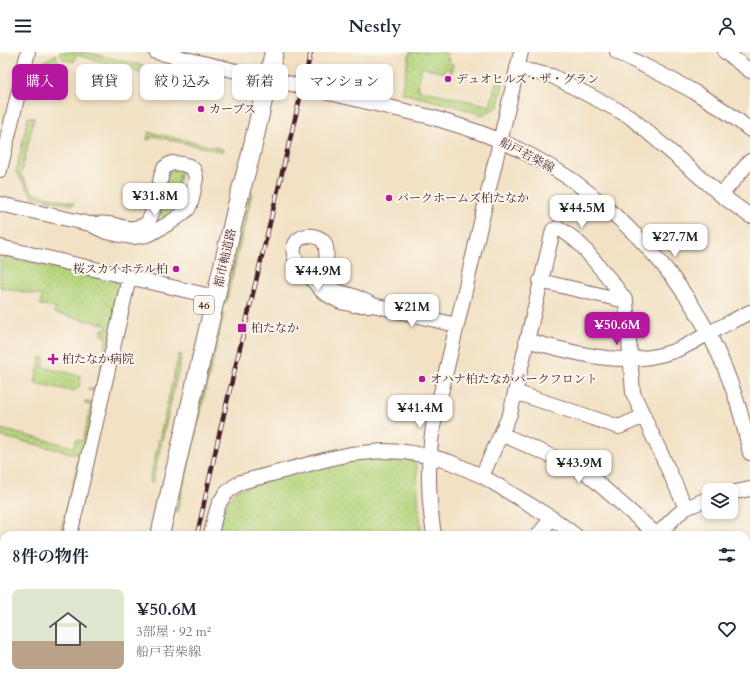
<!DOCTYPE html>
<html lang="ja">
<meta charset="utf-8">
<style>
:root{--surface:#fff;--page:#f6f6f7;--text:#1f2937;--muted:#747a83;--line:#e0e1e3;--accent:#b5179e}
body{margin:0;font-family:Cardo,"Noto Serif JP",serif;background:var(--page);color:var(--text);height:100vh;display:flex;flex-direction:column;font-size:15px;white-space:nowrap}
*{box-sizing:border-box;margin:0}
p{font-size:13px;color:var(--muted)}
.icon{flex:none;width:22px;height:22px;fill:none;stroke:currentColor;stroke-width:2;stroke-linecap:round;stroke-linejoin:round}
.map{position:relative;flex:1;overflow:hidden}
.details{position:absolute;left:0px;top:479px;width:750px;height:156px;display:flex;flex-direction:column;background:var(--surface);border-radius:12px 12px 0 0;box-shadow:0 2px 6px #0003}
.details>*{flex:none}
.top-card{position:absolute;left:12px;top:12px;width:400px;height:36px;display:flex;gap:8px}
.fabs{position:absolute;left:702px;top:431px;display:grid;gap:8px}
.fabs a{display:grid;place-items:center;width:36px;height:36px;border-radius:8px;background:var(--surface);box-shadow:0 2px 6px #0003;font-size:20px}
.price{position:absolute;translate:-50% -34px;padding:0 9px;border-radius:8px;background:#fff;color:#222;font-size:13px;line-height:26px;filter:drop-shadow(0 1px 2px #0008)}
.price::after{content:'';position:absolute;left:50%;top:24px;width:12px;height:9px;margin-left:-6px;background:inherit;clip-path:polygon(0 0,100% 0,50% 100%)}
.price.on{background:var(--accent);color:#fff}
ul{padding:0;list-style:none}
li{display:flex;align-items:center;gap:12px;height:100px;padding:0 12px}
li+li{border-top:1px solid var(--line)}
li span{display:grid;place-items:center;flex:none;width:112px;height:80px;border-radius:8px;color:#555}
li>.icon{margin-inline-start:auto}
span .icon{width:48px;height:48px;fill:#fffc;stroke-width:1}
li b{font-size:17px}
h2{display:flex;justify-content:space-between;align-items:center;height:48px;padding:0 12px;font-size:17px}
.tag{padding:0 14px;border-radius:8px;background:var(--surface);box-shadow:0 2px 6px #0003;font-size:14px;line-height:36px}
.tag.on{background:var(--accent);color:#fff}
header{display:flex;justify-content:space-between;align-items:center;height:52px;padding:0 12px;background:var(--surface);font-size:18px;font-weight:700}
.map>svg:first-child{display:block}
.green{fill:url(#green-dots);stroke:#807a54}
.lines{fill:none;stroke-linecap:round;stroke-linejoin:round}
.minor-casing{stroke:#856361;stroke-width:16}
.major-casing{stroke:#856361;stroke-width:20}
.minor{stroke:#fff;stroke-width:14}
.major{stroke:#fff;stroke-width:18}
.rail-casing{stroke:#4a1f2b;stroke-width:4.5}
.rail{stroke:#fbf7ec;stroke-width:3;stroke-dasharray:9;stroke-linecap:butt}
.poi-dot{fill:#b5179e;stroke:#fbf7ec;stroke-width:1.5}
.labels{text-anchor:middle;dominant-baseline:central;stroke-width:4;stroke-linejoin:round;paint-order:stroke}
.shield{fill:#fbf7ec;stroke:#7f6065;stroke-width:1}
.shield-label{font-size:11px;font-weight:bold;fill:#4a1f2b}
.poi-label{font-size:12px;fill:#4a1f2b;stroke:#fbf7ec;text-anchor:start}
.street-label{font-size:12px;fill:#4a1f2b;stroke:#fbf7ec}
</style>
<header><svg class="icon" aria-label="menu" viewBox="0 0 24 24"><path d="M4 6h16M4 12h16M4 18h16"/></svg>Nestly<svg class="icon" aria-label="person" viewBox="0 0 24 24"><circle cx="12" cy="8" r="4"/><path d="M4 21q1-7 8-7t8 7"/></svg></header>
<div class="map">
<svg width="750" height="635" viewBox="0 0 750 635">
<defs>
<pattern id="green-dots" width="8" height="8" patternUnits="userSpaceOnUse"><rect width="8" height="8" fill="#b5d57d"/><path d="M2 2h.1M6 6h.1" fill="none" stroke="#9db66c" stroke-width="1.8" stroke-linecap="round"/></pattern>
</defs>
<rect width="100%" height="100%" fill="#fbf7ec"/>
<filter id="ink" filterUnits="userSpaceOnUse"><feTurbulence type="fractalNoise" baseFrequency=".025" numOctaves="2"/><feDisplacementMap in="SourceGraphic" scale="8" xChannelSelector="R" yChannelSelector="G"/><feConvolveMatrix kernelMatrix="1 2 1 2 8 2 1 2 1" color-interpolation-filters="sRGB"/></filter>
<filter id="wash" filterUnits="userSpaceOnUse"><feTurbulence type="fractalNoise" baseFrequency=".012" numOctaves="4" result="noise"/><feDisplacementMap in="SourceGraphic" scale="16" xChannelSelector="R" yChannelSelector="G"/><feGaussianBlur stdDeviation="0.9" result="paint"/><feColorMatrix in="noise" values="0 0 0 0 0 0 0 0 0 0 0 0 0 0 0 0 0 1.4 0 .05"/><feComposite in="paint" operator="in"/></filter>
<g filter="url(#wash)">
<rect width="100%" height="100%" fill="#f2e1c4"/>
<path class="green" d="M59,0H85L145,14L143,22L137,21V18L76,3L74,10L63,7Z
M410,0H441L447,2L446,7H449L448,10L453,12L451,22L449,21L450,17L446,16L444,21L422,15L417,37L490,54L496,30L503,32L498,55L482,63L455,54L401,41Z
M56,2L60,15L45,11L38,39L34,38L40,12Z
M156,17L217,31L223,40L216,39V35L155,21Z
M28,65L34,66L21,123L33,141L74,151L73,153L32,144L16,120Z
M149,80L223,97L222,100L153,84L152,86L147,88Z
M173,117L181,118V119L171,161L170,164L166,166L164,165L159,161C162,148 163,126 173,117Z
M250,140L252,141L226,251H223Z
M0,203L119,231L123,237L98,340L88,338V336L96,337L107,284L102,283V277H106L107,273L54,261L55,256L40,253L42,244L0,235Z
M221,261H224L177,461H175Z
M179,302L182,303L152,431L149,430Z
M41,305L45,306L43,315L81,324C80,331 80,339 71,339L35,331Z
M85,349L95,352L66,480L61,478L80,403L0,384V377L74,395L76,388L83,389L91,353L85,352Z
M351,406H411L417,414L418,448L422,483H214L218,464L236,438Z
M332,631H453L454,635H333Z"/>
</g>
<g filter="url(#ink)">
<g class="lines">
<g class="minor-casing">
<path id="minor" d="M156,0L431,65C450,71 468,76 486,83C513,93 542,109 566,124C582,134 595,146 609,158C685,224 731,303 750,401
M617,0C662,23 711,45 750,78
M725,0L750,19
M517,16L552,24L629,64L721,143L750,164
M0,118L28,0
M721,143L750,109
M0,152L90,172L106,180L116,182L133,185L147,183L152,181L171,170L181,163L188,157L190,153L192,147L196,126L194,118L189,114L182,112L172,111L168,113L164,116L162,121C159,133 155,163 146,172C143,174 138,176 134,176C126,177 117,173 109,172C103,171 96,172 90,172
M0,195L206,243
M540,229L626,249
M373,253C366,250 360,246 353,244C346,241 336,241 330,235C319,222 333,198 322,188C320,186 316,185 313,184C296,182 289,196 297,210L322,239L331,245L341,250L354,253H373L456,273
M526,288C576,301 624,317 674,299C686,295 698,287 709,281C723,274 736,267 750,260
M515,340L619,375L644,364
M501,382L583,418L657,483
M482,424L510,362L553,178L559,176L573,186L582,194L612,230L626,249L633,341L686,456
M731,441L750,437
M70,483L129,226
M211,483C216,459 217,443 241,430L332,406L351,402L384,399L405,400L429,404L450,410L482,424L552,466L575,483
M434,483C428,445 427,414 433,375L521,0
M538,483L552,466
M657,483L677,463L686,456L709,446
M0,598L4,599
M746,603H750
M139,631L155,635
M324,631L329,635
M461,631L462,635
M530,631V635
M664,631L673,635
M175,635L176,631
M716,635L718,631"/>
</g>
<g class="major-casing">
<path id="major" d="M160,483L239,145L250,106L274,0
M119,635L120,631"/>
</g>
<use href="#minor" class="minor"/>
<use href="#major" class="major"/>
<g class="rail-casing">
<path id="rail" d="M197,483L219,383L311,0
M156,635L157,631
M163,635L164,631"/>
</g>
<use href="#rail" class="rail"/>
</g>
</g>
<g class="poi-dot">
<circle cx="448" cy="27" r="4"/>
<circle cx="201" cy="57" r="4"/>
<circle cx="389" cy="146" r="4"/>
<circle cx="176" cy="217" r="4"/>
<rect x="237" y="271" width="10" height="10" rx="2"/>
<path d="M51 301h4v4h4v4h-4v4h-4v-4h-4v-4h4z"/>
<circle cx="422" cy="327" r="4"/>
</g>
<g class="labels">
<rect class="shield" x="194" y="244" width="20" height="18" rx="3"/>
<g class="shield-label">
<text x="204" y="253">46</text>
</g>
<g class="poi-label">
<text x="456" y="27">デュオヒルズ・ザ・グラン</text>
<text x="209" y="57">カーブス</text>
<text x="397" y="146">パークホームズ柏たなか</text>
<text x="168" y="217" text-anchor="end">桜スカイホテル柏</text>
<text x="251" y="276">柏たなか</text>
<text x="62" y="307">柏たなか病院</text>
<text x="430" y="327">オハナ柏たなかパークフロント</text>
</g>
<g class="street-label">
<text transform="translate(527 103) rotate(28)">船戸若柴線</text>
<text transform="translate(225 206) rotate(-77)">都市軸道路</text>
</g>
</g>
</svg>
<div class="fabs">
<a><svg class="icon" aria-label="layers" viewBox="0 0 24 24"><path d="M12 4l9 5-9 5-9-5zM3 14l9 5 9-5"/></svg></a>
</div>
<b class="price" style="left:155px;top:165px">¥31.8M</b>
<b class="price" style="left:582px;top:177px">¥44.5M</b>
<b class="price" style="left:675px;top:206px">¥27.7M</b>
<b class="price" style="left:318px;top:240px">¥44.9M</b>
<b class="price" style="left:412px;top:276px">¥21M</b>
<b class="price on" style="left:617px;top:294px">¥50.6M</b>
<b class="price" style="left:420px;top:377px">¥41.4M</b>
<b class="price" style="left:579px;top:432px">¥43.9M</b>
<div class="top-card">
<a class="tag on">購入</a>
<a class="tag">賃貸</a>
<a class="tag">絞り込み</a>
<a class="tag">新着</a>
<a class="tag">マンション</a>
</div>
<section class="details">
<h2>8件の物件<svg class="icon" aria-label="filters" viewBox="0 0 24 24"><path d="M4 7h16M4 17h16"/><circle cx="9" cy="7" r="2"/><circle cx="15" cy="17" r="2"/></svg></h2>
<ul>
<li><span style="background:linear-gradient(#dfe7d0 65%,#b9a48a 0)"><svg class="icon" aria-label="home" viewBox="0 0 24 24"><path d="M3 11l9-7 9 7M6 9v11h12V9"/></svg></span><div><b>¥50.6M</b><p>3部屋 · 92 m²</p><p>船戸若柴線</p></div><svg class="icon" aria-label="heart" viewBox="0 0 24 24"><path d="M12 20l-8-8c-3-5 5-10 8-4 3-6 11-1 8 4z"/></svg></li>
</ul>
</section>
</div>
